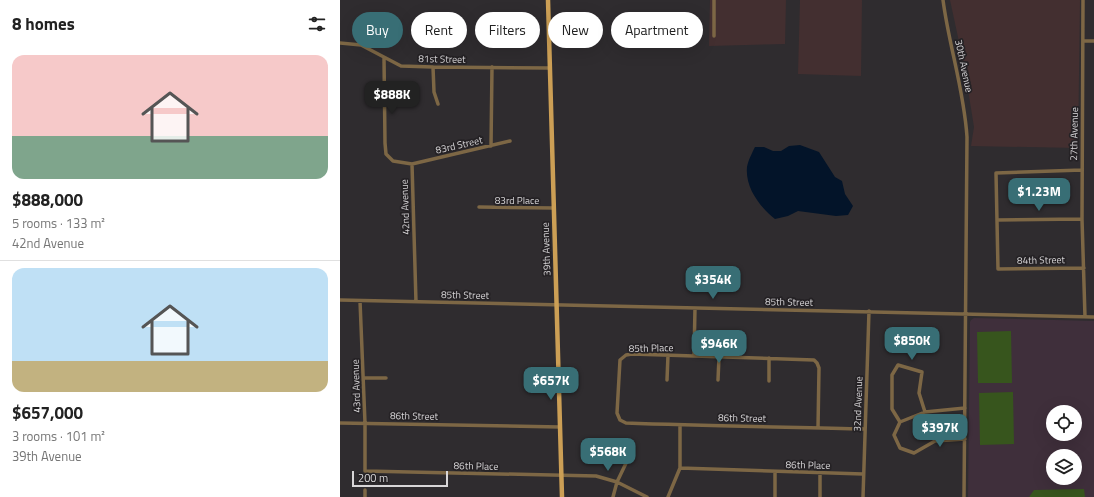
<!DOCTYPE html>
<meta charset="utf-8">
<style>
:root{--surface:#fff;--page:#f6f6f6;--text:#222;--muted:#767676;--line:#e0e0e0;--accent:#386e75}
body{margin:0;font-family:"Titillium Web",sans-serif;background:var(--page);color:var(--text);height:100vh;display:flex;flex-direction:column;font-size:15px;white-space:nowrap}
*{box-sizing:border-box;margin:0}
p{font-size:13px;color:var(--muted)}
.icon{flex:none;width:22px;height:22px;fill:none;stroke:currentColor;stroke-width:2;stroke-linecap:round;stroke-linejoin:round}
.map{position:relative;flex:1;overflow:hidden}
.sheet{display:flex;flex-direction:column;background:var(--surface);width:340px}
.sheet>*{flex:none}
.top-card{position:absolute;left:12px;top:12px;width:380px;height:36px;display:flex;gap:8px}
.controls{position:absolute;left:706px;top:405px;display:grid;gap:8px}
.controls a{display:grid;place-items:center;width:36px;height:36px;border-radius:50%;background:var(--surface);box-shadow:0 4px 16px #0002;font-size:20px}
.scale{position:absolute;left:12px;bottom:10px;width:96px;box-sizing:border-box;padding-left:4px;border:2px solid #d8d6d8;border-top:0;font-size:11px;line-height:14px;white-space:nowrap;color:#d8d6d8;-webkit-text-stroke:3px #252225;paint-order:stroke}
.price{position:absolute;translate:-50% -34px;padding:0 9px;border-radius:8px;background:var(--accent);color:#fff;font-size:13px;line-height:26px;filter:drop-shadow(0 1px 2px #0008)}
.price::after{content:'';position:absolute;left:50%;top:24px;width:12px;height:9px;margin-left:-6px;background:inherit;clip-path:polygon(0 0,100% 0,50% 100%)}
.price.active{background:#222;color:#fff}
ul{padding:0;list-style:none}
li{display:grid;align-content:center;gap:8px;height:212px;padding:0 12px}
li+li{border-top:1px solid var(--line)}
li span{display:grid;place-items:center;height:124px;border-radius:12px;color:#555}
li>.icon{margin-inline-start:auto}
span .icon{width:72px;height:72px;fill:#fffc;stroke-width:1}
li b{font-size:17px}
h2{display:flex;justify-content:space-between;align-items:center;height:48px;padding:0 12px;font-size:17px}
.tag{padding:0 14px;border-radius:18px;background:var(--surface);box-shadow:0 4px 16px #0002;font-size:14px;line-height:36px}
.tag.active{background:var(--accent);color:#fff}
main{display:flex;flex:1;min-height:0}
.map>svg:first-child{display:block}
.commercial{fill:#432f30}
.education{fill:#3f2f3b;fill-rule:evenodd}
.green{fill:#37551d}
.water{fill:#031429}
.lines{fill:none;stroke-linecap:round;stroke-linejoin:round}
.minor{stroke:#7d6745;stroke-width:3.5}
.major{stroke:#cc9f55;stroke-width:4.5}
.labels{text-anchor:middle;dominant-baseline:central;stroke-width:3.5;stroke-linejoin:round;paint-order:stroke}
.street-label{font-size:10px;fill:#d8d6d8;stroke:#252225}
</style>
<main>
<section class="sheet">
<h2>8 homes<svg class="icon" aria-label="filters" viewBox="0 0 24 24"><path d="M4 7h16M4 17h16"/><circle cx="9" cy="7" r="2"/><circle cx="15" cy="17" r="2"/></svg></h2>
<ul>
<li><span style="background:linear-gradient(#f6c9c9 65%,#7fa58c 0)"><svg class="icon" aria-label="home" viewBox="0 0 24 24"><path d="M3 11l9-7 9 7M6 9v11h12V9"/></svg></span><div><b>$888,000</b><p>5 rooms · 133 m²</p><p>42nd Avenue</p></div></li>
<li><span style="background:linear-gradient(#bfe0f5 75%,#c2b280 0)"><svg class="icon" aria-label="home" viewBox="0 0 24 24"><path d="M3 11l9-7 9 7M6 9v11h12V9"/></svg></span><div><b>$657,000</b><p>3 rooms · 101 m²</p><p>39th Avenue</p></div></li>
</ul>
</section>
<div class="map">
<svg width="754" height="497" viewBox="0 0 754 497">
<rect width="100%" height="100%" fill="#2f2c2f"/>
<path class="commercial" d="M370,0H446L445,44L369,46Z
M460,0H522L521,76L458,74Z
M610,0H740L738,148L631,146L634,127L624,65Z"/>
<path class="education" d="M634,318L754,321V497H628L630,322L631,320ZM713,412H735V434H713ZM713,456H735V478H713Z"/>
<path class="green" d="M671,331L672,383H638L637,332Z
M673,392L674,444L640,445L639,393Z
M744,489L745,497H689L694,490Z"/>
<path class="water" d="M460,145L479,152L495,177L502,181L505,194L513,206L508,215L496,216L458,211L448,216L435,219C420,207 405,188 407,167C408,161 412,153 415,147H424L433,151H441L449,146Z"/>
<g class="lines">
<path class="minor" d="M603,0C609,46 624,90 627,137L624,497
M743,0L742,219L745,317
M374,36V0
M743,41H754
M0,43L21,45L61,66L93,67L209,68
M44,58L45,143L46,154L53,161L72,164L170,141
M93,67L94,92L98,104
M151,146L152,67
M72,164L76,302
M742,170L656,173L658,269L744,268
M139,207L214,208
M657,220L742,219
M0,300L754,317
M20,301L25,423V471L256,476L277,482L307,497
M354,356L355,308
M23,378H46
M327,380L328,355
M378,380L379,357
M429,381V358
M585,412L579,393L582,372L558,365L552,375V409L560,422L554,435L560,448L574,453L595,441L625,439
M560,422L585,412L625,408
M0,423L220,427
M478,428L479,368L477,363L474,360L292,354L286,355L280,360L277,413L280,420L286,423C366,426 445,427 525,429
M340,468L523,474
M25,490V497
M273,497L277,482L288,459
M328,497L340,468V425
M435,497V472
M480,497V473
M523,497L529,311"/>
<path class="major" d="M208,0L222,497"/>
</g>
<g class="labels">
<g class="street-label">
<text transform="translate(102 59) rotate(1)">81st Street</text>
<text transform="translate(624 66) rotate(78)">30th Avenue</text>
<text transform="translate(734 134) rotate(-89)">27th Avenue</text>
<text transform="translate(119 145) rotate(-13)">83rd Street</text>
<text x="177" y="200">83rd Place</text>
<text transform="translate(65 207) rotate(-92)">42nd Avenue</text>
<text transform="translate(206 249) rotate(-92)">39th Avenue</text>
<text transform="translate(701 260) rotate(-1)">84th Street</text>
<text transform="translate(125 295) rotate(1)">85th Street</text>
<text transform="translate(449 302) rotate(1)">85th Street</text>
<text transform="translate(311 348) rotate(-1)">85th Place</text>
<text transform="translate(16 386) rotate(-92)">43rd Avenue</text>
<text transform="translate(518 404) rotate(-88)">32nd Avenue</text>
<text transform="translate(74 416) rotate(1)">86th Street</text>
<text transform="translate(402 418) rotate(1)">86th Street</text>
<text transform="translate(468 465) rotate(1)">86th Place</text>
<text transform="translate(136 466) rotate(1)">86th Place</text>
</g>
</g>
</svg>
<div class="controls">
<a><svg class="icon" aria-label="locate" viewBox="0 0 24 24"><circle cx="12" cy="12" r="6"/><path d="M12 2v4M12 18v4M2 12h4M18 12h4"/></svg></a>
<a><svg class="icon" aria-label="layers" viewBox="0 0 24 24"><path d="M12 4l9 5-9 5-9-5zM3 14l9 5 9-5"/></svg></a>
</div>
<div class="scale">200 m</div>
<b class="price active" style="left:52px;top:115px">$888K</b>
<b class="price" style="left:699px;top:212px">$1.23M</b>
<b class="price" style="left:373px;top:300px">$354K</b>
<b class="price" style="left:572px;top:361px">$850K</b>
<b class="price" style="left:379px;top:364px">$946K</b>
<b class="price" style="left:211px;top:401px">$657K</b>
<b class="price" style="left:600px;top:448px">$397K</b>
<b class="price" style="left:268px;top:472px">$568K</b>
<div class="top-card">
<a class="tag active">Buy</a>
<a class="tag">Rent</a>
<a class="tag">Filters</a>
<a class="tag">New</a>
<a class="tag">Apartment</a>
</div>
</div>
</main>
